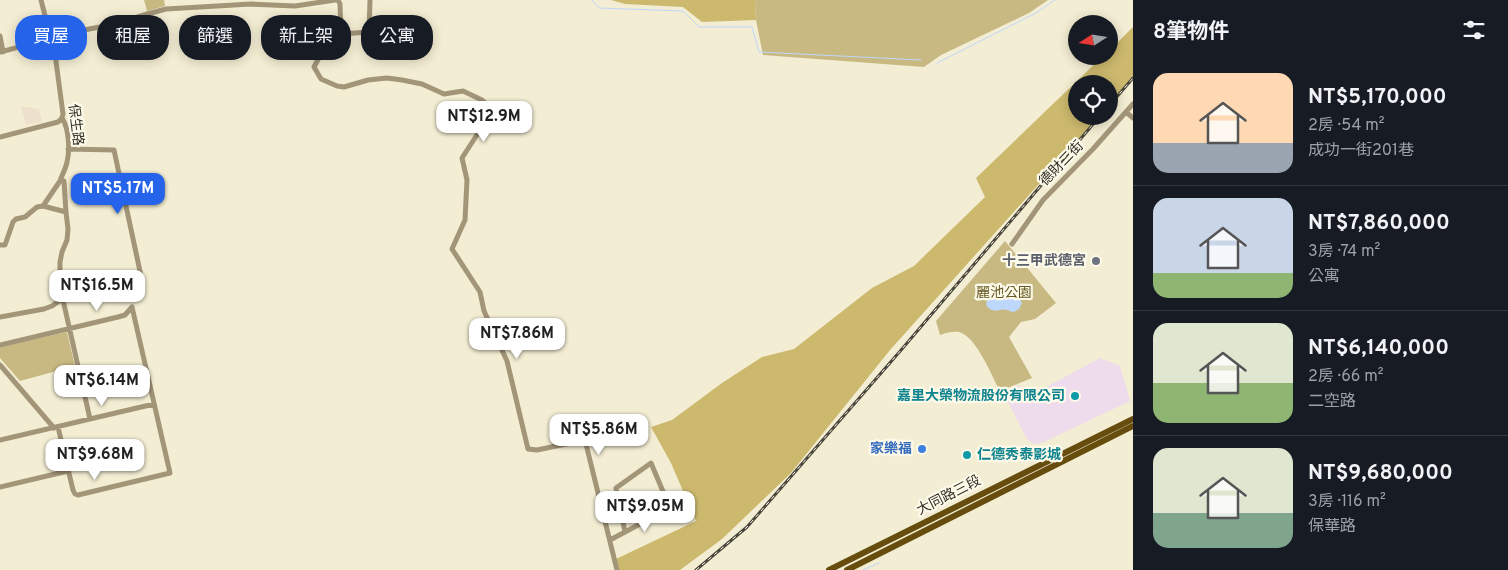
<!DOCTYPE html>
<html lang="zh-TW">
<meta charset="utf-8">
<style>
:root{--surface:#171b24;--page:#242831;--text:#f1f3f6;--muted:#9ea1a6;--line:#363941;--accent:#2563eb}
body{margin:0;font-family:Overpass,"Noto Sans TC",sans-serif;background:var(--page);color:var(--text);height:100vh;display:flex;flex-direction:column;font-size:19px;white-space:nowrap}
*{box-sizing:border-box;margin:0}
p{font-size:16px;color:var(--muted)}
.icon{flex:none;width:28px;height:28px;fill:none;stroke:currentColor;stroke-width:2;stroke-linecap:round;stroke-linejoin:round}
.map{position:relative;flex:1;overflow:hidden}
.side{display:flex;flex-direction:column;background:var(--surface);width:375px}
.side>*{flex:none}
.hud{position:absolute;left:15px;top:15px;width:475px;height:45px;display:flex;gap:10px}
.needle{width:32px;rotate:258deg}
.tools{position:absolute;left:1068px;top:15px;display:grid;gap:10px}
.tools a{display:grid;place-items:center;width:50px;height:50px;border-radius:50%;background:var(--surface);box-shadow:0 2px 12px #0003;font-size:25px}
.price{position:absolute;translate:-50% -42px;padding:0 11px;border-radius:10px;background:#fff;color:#222;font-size:16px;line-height:32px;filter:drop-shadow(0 1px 2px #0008)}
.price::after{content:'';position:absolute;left:50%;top:30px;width:15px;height:11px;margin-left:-8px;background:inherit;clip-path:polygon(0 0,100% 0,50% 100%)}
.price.selected{background:var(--accent);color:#fff}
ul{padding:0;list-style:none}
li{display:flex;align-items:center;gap:15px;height:125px;padding:0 20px}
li+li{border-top:1px solid var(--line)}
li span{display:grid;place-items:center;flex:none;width:140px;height:100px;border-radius:15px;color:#555}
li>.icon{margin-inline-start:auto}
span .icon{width:60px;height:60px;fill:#fffc;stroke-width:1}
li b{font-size:21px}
h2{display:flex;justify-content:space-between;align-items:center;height:60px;padding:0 20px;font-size:21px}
.tag{padding:0 18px;border-radius:20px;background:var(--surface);box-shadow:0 2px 12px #0003;font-size:18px;line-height:45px}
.tag.selected{background:var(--accent);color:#fff}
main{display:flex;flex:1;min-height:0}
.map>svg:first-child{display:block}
.commercial{fill:#ede1cd}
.industrial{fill:#eedcec}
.green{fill:#c8b982}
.forest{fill:#ccb96e}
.water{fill:#bed7fc}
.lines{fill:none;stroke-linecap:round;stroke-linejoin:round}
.stream{stroke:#bed7fc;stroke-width:1}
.minor{stroke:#a39578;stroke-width:5}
.major{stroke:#664d0e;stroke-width:6}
.rail-casing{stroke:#48463a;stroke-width:3}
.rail{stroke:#fefaea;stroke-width:1;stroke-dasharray:4;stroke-linecap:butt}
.worship-dot{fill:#6b7280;stroke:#fefaea;stroke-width:2}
.culture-dot{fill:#0f9aa8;stroke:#fefaea;stroke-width:2}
.shop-dot{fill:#3f7fe0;stroke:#fefaea;stroke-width:2}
.labels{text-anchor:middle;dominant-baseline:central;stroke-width:4.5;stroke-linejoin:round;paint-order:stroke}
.street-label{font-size:14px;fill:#323026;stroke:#fefaea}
.worship-label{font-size:14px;font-weight:bold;fill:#5b616d;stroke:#fefaea;text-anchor:end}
.park-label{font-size:14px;fill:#65571f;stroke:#fefaea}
.culture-label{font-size:14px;font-weight:bold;fill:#0d838f;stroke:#fefaea;text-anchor:end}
.shop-label{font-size:14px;font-weight:bold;fill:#366cbe;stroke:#fefaea;text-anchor:end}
</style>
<main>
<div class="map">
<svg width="1133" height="570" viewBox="0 0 1133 570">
<rect width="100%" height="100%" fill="#f3edd3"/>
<path class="commercial" d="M21,106L39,109L42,122L26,125Z"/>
<path class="industrial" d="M1100,358L1120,366L1130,401L1044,442L1035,444L1029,441L1026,437L1003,392L1019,385L1026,398Z"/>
<path class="green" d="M144,0H164L165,6L147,11Z
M755,0H1048L1029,13L941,55L924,67L763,55L756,20Z
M1005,241L1056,303L1035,319L1021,322L1009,337L1032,378L1000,391C991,375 977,337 959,332C952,331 946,333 940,335L936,321Z
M67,332L75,366L20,381L0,358V347Z"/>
<path class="forest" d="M611,0H755L756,20L702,22L683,7L625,4Z
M1133,27V77L1109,106V84H1076V116H1100L890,350L791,473L722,539L680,570H619L616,559L696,521L671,463L651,427L672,420L722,383L762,357L794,349L872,288L914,266L985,197L976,178L1103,56H1109V51Z"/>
<path class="water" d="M1008,286C1011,288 1020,300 1022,303L1019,309L1014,312C1011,312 1009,310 1006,310C1000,308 996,313 990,309C981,303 991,294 998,292C1000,287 1003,287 1008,286Z"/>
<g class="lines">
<path class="stream" d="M592,0L599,8L683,11L699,27H752L759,52L921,60
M937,63L1036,13L1055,0
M863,570L879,563"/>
<path class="minor" d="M41,0L55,54L63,114L62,118C69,128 70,150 67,162C66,168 62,175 60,181H64L66,212L68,229L67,240L62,252L60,262V276L66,297
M338,0L340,4L341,34
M370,0L369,32L341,34L324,41L321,54L314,67L321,79L337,86L344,87L368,80L387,78L402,80L422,84L444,94L463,91L482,100L493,110L462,158L467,180L465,220L452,249L480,292L484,311L507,361L528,449L537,450L585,440L617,570
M0,36L3,52
M0,52L79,31L115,24L147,14L166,9L251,4L295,6L335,0
M1126,112L1133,118
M0,137L58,122L62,118
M43,206L60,181
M1012,244L1043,200L1093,149L1133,104
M0,245H5L13,222L16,219L25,217L37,207L43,206L66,212
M63,300L90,419
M0,317L44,309L52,306L69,294L141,276L114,150L68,149
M0,345L118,317L125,315L132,307
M0,365L54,428
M58,427L73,490L75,494L78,495L170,473L132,307
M0,440L154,404
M0,487L68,471
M610,540L670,508L651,463L616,488L625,532"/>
<path class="major" d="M829,570L1133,419
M847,570L1133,426"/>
<g class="rail-casing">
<path id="rail" d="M1109,106L1133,78
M696,570L747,527L902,349L1100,116"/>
</g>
<use href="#rail" class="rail"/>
</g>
<circle class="worship-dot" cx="1096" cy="261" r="5"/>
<g class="culture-dot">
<circle cx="1075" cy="396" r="5"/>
<circle cx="967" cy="455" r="5"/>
</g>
<circle class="shop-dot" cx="922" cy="449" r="5"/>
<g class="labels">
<g class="street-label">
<text transform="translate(75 125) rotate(83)">保生路</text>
<text transform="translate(1062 164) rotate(-46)">德財二街</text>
<text transform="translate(949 496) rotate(-27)">大同路三段</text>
</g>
<g class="worship-label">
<text x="1086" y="261">十三甲武德宮</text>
</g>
<g class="park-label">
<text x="1004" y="293">麗池公園</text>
</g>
<g class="culture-label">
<text x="1065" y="396">嘉里大榮物流股份有限公司</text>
<text x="977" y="455" text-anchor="start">仁德秀泰影城</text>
</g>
<g class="shop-label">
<text x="912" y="449">家樂福</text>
</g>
</g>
</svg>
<div class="tools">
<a><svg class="needle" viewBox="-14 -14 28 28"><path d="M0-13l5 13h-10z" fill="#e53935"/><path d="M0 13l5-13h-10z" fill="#9ea1a6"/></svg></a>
<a><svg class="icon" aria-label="locate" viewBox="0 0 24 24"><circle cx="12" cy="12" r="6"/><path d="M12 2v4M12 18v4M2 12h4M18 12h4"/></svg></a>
</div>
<b class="price" style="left:484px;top:143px">NT$12.9M</b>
<b class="price selected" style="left:118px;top:215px">NT$5.17M</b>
<b class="price" style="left:97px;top:312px">NT$16.5M</b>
<b class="price" style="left:517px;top:360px">NT$7.86M</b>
<b class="price" style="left:102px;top:407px">NT$6.14M</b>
<b class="price" style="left:599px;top:456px">NT$5.86M</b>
<b class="price" style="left:95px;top:481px">NT$9.68M</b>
<b class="price" style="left:645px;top:533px">NT$9.05M</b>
<div class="hud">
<a class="tag selected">買屋</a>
<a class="tag">租屋</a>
<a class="tag">篩選</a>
<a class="tag">新上架</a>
<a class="tag">公寓</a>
</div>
</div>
<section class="side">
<h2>8筆物件<svg class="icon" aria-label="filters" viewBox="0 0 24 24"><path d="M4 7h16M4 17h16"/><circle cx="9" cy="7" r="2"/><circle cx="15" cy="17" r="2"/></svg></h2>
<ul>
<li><span style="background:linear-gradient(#ffd9b3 70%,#9aa5b1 0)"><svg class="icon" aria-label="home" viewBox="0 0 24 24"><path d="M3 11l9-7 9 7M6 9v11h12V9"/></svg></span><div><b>NT$5,170,000</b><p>2房 · 54 m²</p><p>成功一街201巷</p></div></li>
<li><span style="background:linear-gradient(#c9d6e8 75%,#8fb573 0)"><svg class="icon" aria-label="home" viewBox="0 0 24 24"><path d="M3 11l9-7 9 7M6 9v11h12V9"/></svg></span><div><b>NT$7,860,000</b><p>3房 · 74 m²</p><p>公寓</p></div></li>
<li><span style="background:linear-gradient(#dfe7d0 60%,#8fb573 0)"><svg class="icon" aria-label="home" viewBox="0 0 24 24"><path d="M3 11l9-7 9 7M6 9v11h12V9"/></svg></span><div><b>NT$6,140,000</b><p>2房 · 66 m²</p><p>二空路</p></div></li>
<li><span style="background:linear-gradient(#dfe7d0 65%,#7fa58c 0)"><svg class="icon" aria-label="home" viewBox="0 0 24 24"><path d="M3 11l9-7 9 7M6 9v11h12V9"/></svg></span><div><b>NT$9,680,000</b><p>3房 · 116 m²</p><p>保華路</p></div></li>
</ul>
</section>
</main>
